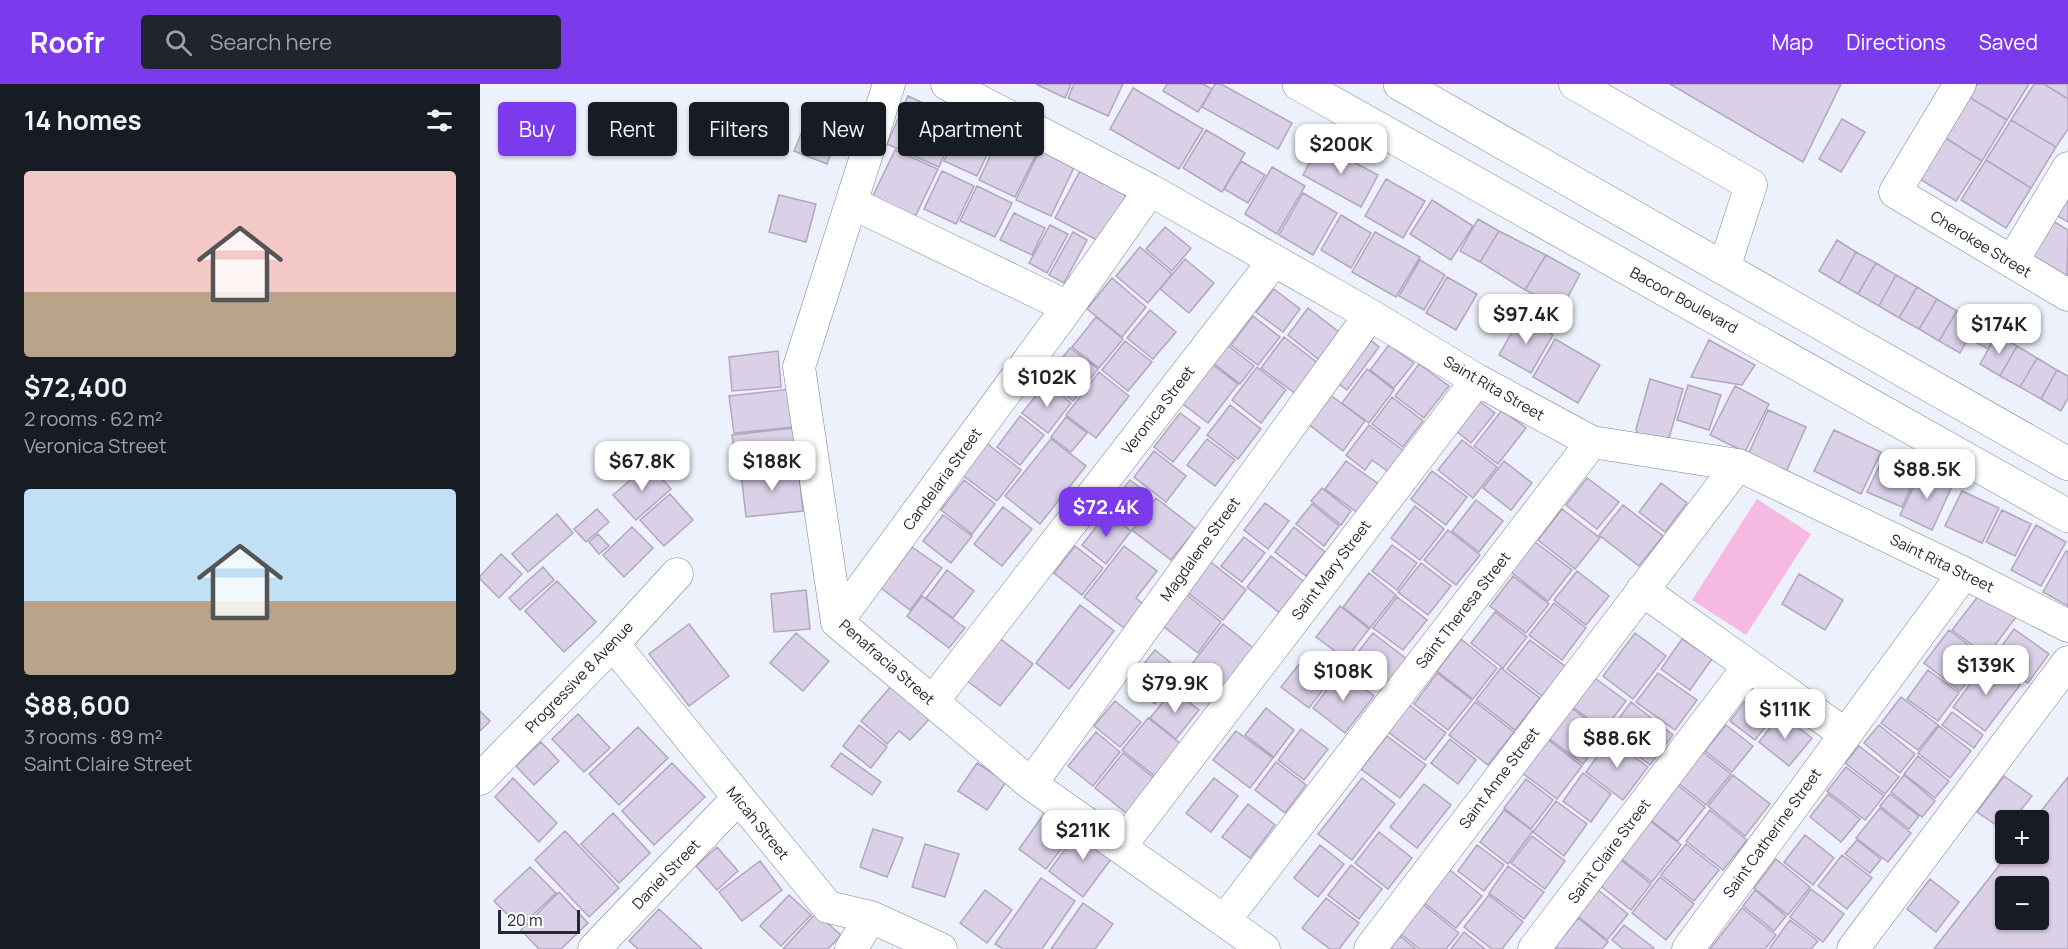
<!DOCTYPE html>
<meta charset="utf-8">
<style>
:root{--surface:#171b24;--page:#20242c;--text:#f1f3f6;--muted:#9ea1a6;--accent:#7c3aed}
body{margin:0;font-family:Manrope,sans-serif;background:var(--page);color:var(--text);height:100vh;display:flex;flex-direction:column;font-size:22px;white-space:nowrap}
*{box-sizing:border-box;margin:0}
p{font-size:20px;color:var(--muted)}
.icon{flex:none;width:33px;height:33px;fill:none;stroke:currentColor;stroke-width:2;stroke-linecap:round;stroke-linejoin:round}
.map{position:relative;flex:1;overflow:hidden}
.panel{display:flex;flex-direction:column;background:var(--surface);width:480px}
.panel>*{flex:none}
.guide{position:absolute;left:18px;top:18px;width:570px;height:54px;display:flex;gap:12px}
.tools{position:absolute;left:1515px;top:726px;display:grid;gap:12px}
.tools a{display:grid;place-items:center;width:54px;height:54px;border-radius:6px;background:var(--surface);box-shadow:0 2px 4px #0004;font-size:30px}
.scale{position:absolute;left:18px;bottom:15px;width:82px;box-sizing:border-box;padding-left:6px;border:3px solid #252831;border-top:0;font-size:16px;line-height:21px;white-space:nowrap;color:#252831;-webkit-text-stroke:4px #fefefe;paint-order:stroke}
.price{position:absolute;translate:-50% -51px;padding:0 14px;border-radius:12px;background:#fff;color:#222;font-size:20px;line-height:39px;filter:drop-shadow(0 2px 3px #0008)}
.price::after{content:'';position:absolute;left:50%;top:36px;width:18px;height:14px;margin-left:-9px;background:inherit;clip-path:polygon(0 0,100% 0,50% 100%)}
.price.selected{background:var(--accent);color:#fff}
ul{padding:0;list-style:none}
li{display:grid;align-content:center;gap:12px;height:318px;padding:0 24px}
li span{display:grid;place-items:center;height:186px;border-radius:6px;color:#555}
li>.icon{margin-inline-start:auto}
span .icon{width:108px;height:108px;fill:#fffc;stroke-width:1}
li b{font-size:26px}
h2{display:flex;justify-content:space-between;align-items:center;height:72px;padding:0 24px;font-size:26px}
.tag{padding:0 21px;border-radius:6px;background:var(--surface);box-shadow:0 2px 4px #0004;font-size:21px;line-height:54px}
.tag.selected{background:var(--accent);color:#fff}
header{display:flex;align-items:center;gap:36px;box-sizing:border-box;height:84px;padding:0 30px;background:var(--accent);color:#fff}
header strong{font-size:28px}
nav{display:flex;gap:33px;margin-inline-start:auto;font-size:21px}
.search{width:420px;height:54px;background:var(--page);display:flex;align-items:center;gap:15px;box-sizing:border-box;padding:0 21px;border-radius:6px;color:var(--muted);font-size:22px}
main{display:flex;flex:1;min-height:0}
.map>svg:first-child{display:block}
.green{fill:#f6b9e2}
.building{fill:#dad0e8;stroke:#b1a6be;stroke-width:1.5;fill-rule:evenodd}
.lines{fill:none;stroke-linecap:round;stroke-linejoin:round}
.minor-casing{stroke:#7a8298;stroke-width:33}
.major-casing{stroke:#7a8298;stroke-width:34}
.minor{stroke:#fff;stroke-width:32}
.major{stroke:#fff;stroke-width:33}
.labels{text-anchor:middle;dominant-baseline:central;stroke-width:4.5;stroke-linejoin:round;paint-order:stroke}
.street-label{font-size:15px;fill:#252831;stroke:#fefefe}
</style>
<header>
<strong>Roofr</strong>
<div class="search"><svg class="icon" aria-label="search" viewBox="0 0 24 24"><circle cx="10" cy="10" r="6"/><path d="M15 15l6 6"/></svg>Search here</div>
<nav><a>Map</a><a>Directions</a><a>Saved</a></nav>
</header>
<main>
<section class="panel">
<h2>14 homes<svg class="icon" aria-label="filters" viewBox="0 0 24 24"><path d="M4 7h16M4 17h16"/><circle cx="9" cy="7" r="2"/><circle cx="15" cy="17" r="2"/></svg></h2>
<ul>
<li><span style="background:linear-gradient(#f6c9c9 65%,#b9a48a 0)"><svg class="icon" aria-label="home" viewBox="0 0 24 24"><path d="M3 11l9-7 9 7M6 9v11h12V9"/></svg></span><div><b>$72,400</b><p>2 rooms · 62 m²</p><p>Veronica Street</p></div></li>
<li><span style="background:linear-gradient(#bfe0f5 60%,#b9a48a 0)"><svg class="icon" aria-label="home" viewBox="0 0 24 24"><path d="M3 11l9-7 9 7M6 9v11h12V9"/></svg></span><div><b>$88,600</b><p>3 rooms · 89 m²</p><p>Saint Claire Street</p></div></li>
</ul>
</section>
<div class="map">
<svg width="1588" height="865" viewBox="0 0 1588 865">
<rect width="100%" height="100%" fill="#edf1fb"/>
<path class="green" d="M1277,415L1331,450L1266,551L1212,516Z"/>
<path class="building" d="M556,0H591L585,14Z
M594,0H643L628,32L588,14Z
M687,0H723L732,5L718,28L683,7Z
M735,0H741L812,39L798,65L722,23Z
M1190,0H1361L1323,78Z
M1497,0H1549L1527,36L1489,13Z
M1554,0H1564L1588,15V45L1576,63L1531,36Z
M1564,0H1588V15Z
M653,4L723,45L699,85L630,45Z
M428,12L480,36L459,83L407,60Z
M1489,13L1527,36L1502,77L1464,53Z
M330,28L362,41L347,80L314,67Z
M484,35L517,50L497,92L464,77Z
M1362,35L1385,48L1361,88L1339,75Z
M1531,36L1576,63L1551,104L1506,76Z
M525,41L562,58L535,113L499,96Z
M726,46L765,69L742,108L703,84Z
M1464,53L1502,77L1476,117L1438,94Z
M840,60L898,91L881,123L823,91Z
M562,61L597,77L571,132L536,116Z
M415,66L458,85L433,137L390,118Z
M1506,76L1551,104L1526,144L1481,116Z
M761,77L785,91L768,119L744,105Z
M792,83L825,102L797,150L765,130Z
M462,87L494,102L476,140L444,125Z
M600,87L644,110L649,118L619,157L575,134Z
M906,95L945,117L923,154L885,132Z
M497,102L532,119L515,153L480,137Z
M1588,106V138L1574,130Z
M823,109L857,129L833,171L799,151Z
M299,111L336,120L326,158L289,148Z
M952,116L993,142L971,176L930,150Z
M534,129L565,144L552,171L520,156Z
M861,131L891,149L871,184L841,166Z
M1568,134L1588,146L1587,194L1546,171Z
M998,135L1019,147L1000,178L980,167Z
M570,141L588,150L567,189L549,179Z
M685,143L711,164L692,187L666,165Z
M1019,147L1066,171L1045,206L1000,178Z
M593,148L607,156L584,199L569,191Z
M895,148L940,173L916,213L872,188Z
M1357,156L1376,168L1359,199L1339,187Z
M660,163L692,190L668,219L636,192Z
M1376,168L1396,179L1378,210L1359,199Z
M1066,171L1100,190L1082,224L1045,206Z
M705,175L734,199L709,229L680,205Z
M940,176L965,191L944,226L919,212Z
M1396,179L1416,191L1399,222L1378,210Z
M1416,191L1437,203L1419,234L1399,222Z
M967,193L997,210L976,246L946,229Z
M632,194L666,223L642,253L607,225Z
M1437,203L1457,215L1439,245L1419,234Z
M794,205L820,225L803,248L776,228Z
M1457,215L1477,227L1459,257L1439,245Z
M828,224L864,252L843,279L808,251Z
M670,226L696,248L673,275L647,254Z
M1477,227L1497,238L1480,269L1459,257Z
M773,232L800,253L778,281L751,261Z
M1041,232L1073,251L1051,289L1019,271Z
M616,233L643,255L619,284L592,263Z
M1497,238L1517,250L1508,265L1488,254Z
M883,250L899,263L867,306L850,293Z
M1517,250L1537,262L1520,292L1500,280Z
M804,253L843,283L820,313L781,284Z
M1075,255L1120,281L1098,319L1053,293Z
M1229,256L1275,281L1262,301L1211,293Z
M645,257L672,278L648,307L622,286Z
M746,260L774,282L760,300L732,278Z
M909,261L934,279L914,304L890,286Z
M1537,262L1557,274L1540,303L1520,292Z
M590,264L618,285L593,317L566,295Z
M298,267L301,303L252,307L249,273Z
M1557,274L1577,286L1561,315L1540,303Z
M729,278L758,300L728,339L699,317Z
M939,280L969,302L944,334L915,312Z
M777,283L806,306L781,339L752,316Z
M887,285L914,306L889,339L862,319Z
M1577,286L1588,292V314L1581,327L1561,315Z
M619,288L649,312L616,354L586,331Z
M1170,295L1203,305L1189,354L1159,357L1156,345Z
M566,299L591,319L568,349L542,329Z
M1208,301L1241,311L1229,346L1197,336Z
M1255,302L1289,320L1265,368L1230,351Z
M311,305L314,343L254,349L249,312Z
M849,310L885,337L863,367L827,339Z
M912,313L943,337L923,363L892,340Z
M1000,318L1015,329L991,359L976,347Z
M750,321L781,345L758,375L727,351Z
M1022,326L1046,344L1018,380L994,362Z
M1288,326L1326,343L1306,388L1268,371Z
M700,329L720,344L693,378L674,363Z
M540,332L564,351L540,381L517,363Z
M586,333L607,349L591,368L571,353Z
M889,341L928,370L913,391L892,376L885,386L866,371Z
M313,344L317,379L256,386L252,351Z
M1354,346L1401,368L1381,410L1334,387Z
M571,355L606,382L560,440L525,412Z
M727,355L755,376L735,402L707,381Z
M982,356L1017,383L993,414L958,386Z
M505,358L541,386L517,417L481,390Z
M674,367L706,392L686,418L654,393Z
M1405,370L1439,386L1422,423L1387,408Z
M866,377L903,403L882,432L845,405Z
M1024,377L1052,399L1031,426L1003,404Z
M169,380L191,405L156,436L133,411Z
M318,382L323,427L266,433L261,389Z
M1442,385L1473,400L1452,446L1420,431Z
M952,387L987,413L966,441L931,415Z
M1107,394L1139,418L1117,445L1086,421Z
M484,396L515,420L492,450L461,426Z
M650,396L671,412L648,440L627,424Z
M1181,399L1207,419L1185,448L1159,428Z
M842,404L871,427L861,441L831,417Z
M1482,407L1519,424L1502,459L1465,442Z
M190,410L213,436L184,462L160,436Z
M676,414L716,445L691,476L652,446Z
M996,416L1023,437L999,468L972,447Z
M785,419L809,437L788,465L764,446Z
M832,420L859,442L844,462L816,440Z
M1143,421L1183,452L1159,482L1119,451Z
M935,422L964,445L940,476L911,454Z
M523,423L552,445L522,482L494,460Z
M117,425L129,438L106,458L94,445Z
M1082,425L1120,454L1095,485L1058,456Z
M1522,426L1551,440L1535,472L1506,458Z
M627,429L651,447L626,480L602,461Z
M77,430L93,449L48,488L32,470Z
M463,431L492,452L471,479L443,457Z
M1556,441L1586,458L1561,502L1531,486Z
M152,443L173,464L144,493L123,471Z
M814,443L845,468L826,492L795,468Z
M968,446L1000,471L976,501L944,476Z
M118,450L129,462L119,470L109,458Z
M764,453L785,469L762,498L741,482Z
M1055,458L1092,486L1068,517L1031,488Z
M912,461L937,479L917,506L892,487Z
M595,462L623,484L602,511L574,489Z
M644,462L677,487L656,514L663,520L644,544L604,513Z
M432,463L462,484L430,526L401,504Z
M1586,467L1588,468V522L1563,508Z
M21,470L42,490L19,514L0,495V492Z
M791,472L831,503L806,534L767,503Z
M727,475L766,506L743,536L703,505Z
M941,479L971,502L948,531L918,508Z
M63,483L74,496L40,526L29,514Z
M467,486L494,507L473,534L446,514Z
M1097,487L1129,512L1106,541L1074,516Z
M889,489L916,511L890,544L863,523Z
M1319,490L1363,516L1345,546L1302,520Z
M1033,492L1069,520L1046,549L1010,522Z
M77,497L116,538L84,568L45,527Z
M326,506L330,545L294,548L291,510Z
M1502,507L1536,533L1507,572L1472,546Z
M703,508L741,538L718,569L679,539Z
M442,512L485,544L469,564L427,532Z
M917,513L947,536L923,566L893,544Z
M1074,519L1106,544L1082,576L1049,551Z
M600,521L634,547L589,605L556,579Z
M860,522L889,545L866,575L836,553Z
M1015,528L1047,553L1023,584L991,559Z
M209,540L249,592L209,622L169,570Z
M743,540L782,571L744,620L704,590Z
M1534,545L1569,570L1548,599L1513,574Z
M1469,546L1505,574L1480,607L1444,579Z
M316,549L349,577L323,607L290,579Z
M893,549L929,577L907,605L871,577Z
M1155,549L1186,572L1153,615L1123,592Z
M518,553L553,580L520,622L485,595Z
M981,555L1017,584L993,615L957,587Z
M1202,555L1232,575L1210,606L1181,585Z
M1050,556L1086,583L1062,612L1027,585Z
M675,566L701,587L675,620L648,599Z
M824,574L851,595L829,624L801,603Z
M1507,577L1540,601L1505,647L1473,623Z
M1021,584L1060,614L1035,646L996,616Z
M1448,586L1479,609L1458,637L1427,615Z
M861,587L894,612L865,649L833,624Z
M957,589L992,616L968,646L934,620Z
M1178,589L1217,616L1195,646L1156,618Z
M1112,592L1146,617L1124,646L1090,621Z
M413,600L451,633L430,656L419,647L407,660L381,637Z
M693,606L719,626L696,655L670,634Z
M1272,608L1297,628L1275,656L1250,637Z
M1421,613L1458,641L1438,666L1401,639Z
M635,617L661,638L640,663L614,642Z
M995,618L1034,648L1008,681L969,651Z
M1151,618L1193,651L1170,681L1128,649Z
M928,620L966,649L945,676L907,647Z
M1090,623L1126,650L1103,680L1067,653Z
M786,624L814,646L794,673L765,651Z
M0,627L10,637L0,647Z
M1472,628L1503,651L1494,664L1462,641Z
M98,630L130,664L104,688L72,655Z
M1301,630L1332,654L1309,682L1279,658Z
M668,634L706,664L681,697L642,666Z
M379,641L407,663L391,684L363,662Z
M1246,641L1273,662L1252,688L1225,667Z
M1399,641L1435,670L1420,689L1384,659Z
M1459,642L1491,667L1470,694L1438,669Z
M158,643L188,674L139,721L109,690Z
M821,645L848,665L824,696L798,676Z
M756,647L793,674L770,704L733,676Z
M616,648L640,668L613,702L588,682Z
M907,652L946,681L920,714L881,685Z
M1066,654L1102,682L1077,715L1041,688Z
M970,655L996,676L978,700L951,679Z
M1130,655L1168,683L1143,716L1106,688Z
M61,658L79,677L54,701L36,682Z
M1379,662L1419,693L1405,710L1365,679Z
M1223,668L1251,690L1226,721L1198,699Z
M361,669L401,698L392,711L351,682Z
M643,669L679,698L651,733L615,704Z
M1438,672L1469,697L1455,714L1424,690Z
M796,678L826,701L805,729L775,706Z
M192,679L225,713L174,761L142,727Z
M497,679L526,698L507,726L478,707Z
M1366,683L1404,712L1385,736L1347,707Z
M1103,689L1131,710L1111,738L1083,717Z
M1253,691L1290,720L1265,752L1228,722Z
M1424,691L1455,717L1442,733L1411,708Z
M1524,692L1552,712L1533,736H1526L1525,747L1497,728Z
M1588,693V865H1454L1528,770H1558V736H1554ZM1526,802H1558V836H1526Z
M33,694L77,739L59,758L15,713Z
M734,694L758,712L731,748L706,729Z
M882,694L915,720L872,776L838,750Z
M1046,695L1073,716L1051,745L1024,724Z
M1191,696L1225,723L1198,757L1163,730Z
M944,700L971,721L937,764L910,743Z
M1348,710L1380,735L1361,758L1330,733Z
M1410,710L1439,732L1429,745L1400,722Z
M1076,717L1107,740L1084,772L1053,748Z
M768,720L795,741L770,774L742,753Z
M1400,724L1431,749L1408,778L1376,754Z
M1024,726L1053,747L1028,780L1000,758Z
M1230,726L1267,756L1243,786L1206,757Z
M566,727L594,748L566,785L539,765Z
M133,729L170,769L139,799L101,760Z
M1165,733L1201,761L1172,798L1135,770Z
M603,741L637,767L603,813L569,787Z
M393,745L423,754L407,793L380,783Z
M85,747L139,804L109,833L55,776Z
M899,748L932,774L908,805L875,779Z
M1325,751L1354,774L1333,801L1304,778Z
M1052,752L1085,777L1065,805L1031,779Z
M1377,756L1401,775L1390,789L1365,770Z
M445,760L479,770L465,813L432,803Z
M1206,760L1239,786L1214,817L1181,791Z
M840,761L864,780L838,813L814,794Z
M997,761L1024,781L1004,807L978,787Z
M237,763L258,787L237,806L216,782Z
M1362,771L1392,794L1367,825L1338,802Z
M1137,773L1171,800L1151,826L1117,799Z
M1296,775L1330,803L1308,831L1274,804Z
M280,777L302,806L262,837L239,808Z
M871,781L902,805L879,835L848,811Z
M965,782L1002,812L976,844L939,815Z
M1028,782L1064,808L1044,835L1009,809Z
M50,783L76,809L40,843L14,817Z
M1180,793L1214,820L1186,856L1152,829Z
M561,794L595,817L562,865H523L515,860Z
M1450,795L1479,818L1456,848L1427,825Z
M1331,805L1364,830L1343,858L1310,833Z
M505,806L532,826L507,859L480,839Z
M1118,806L1148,830L1127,856L1098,832Z
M1275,806L1306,832L1294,847L1263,822Z
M79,808L108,839L81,865H59L41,846Z
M309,811L331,831L301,862L280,842Z
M1009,811L1043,838L1022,865H1012L984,843Z
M846,814L879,839L859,865H850L822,844Z
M603,819L633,840L615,865H571Z
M941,819L979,849L966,865H940L918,848Z
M1262,824L1296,851L1285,865H1230Z
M179,825L222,865H158L149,857Z
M336,829L361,851L348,865H303Z
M1098,834L1128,858L1122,865L1074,864Z
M1310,836L1338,857L1331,865H1289Z
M1144,841L1174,864L1173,865H1143L1132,856Z
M984,848L1005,865H971Z
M920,852L936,865H910Z"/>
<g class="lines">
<g class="minor-casing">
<path id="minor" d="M409,0L319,283L357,538L551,700L784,865
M467,0L670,106L890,231L997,296L1112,358L1258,381L1484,489L1588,542
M1095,0L1271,101L1244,184
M1480,0L1415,108L1588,211
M372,119L588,223
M1532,178L1588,84
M1162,506L1365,650
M357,538L588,223L670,106
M133,560L348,823L391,833L461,865
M453,617L793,178
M0,695L133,560L197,490
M551,700L890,231
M640,763L997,296
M744,837L1112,358
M114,865L258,714
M371,865L391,833
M890,865L1258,381
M1054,865L1269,582
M1208,865L1484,489
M1373,865L1588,578"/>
</g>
<g class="major-casing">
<path id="major" d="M819,0L1588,432
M920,0L1588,380"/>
</g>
<use href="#minor" class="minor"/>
<use href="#major" class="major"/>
</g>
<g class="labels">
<g class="street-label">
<text transform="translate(1501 160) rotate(31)">Cherokee Street</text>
<text transform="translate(1204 216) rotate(29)">Bacoor Boulevard</text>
<text transform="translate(1014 304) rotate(30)">Saint Rita Street</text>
<text transform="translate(678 326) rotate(-52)">Veronica Street</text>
<text transform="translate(462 395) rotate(-54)">Candelaria Street</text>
<text transform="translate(720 465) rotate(-54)">Magdalene Street</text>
<text transform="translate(1462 479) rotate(26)">Saint Rita Street</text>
<text transform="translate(851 486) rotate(-53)">Saint Mary Street</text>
<text transform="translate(983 526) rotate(-52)">Saint Theresa Street</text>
<text transform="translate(407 578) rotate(41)">Penafracia Street</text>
<text transform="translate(99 593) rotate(-46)">Progressive 8 Avenue</text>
<text transform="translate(1019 694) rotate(-53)">Saint Anne Street</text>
<text transform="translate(278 739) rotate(51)">Micah Street</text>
<text transform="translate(1292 749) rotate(-54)">Saint Catherine Street</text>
<text transform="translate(1129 767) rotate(-53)">Saint Claire Street</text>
<text transform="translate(186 790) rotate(-46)">Daniel Street</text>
</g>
</g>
</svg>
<div class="tools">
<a>+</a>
<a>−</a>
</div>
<div class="scale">20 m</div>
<b class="price" style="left:861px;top:91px">$200K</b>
<b class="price" style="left:1046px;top:261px">$97.4K</b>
<b class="price" style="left:1519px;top:271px">$174K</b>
<b class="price" style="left:567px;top:324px">$102K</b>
<b class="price" style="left:162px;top:408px">$67.8K</b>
<b class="price" style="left:292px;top:408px">$188K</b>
<b class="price" style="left:1447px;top:416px">$88.5K</b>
<b class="price selected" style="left:626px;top:454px">$72.4K</b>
<b class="price" style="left:1506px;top:612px">$139K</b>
<b class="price" style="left:863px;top:618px">$108K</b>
<b class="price" style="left:695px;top:630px">$79.9K</b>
<b class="price" style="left:1305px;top:656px">$111K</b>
<b class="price" style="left:1137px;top:685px">$88.6K</b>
<b class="price" style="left:603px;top:777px">$211K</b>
<div class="guide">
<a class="tag selected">Buy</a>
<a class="tag">Rent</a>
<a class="tag">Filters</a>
<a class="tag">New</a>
<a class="tag">Apartment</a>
</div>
</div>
</main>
